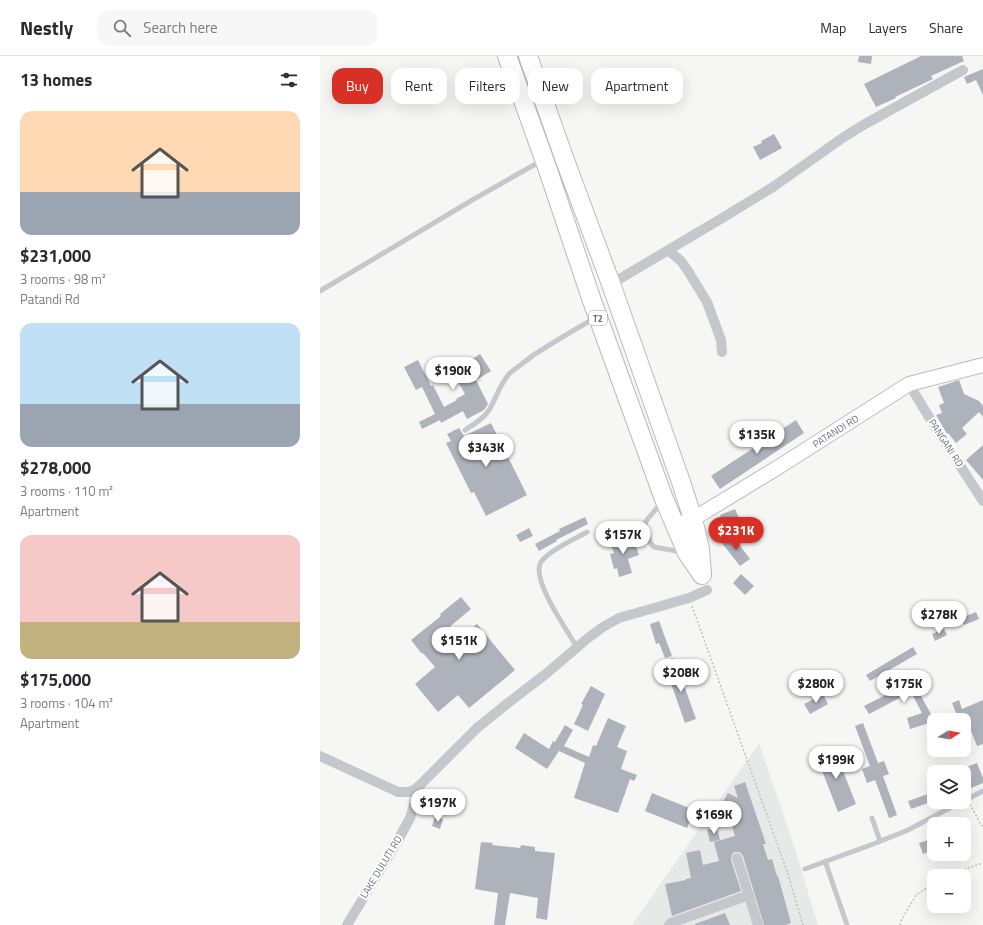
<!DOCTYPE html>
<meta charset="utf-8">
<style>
:root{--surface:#fff;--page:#f7f7f7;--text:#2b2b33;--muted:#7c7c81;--line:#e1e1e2;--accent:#d93025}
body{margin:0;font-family:"Titillium Web",sans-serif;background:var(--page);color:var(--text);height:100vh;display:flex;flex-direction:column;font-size:15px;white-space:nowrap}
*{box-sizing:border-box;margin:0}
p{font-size:13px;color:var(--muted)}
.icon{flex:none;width:22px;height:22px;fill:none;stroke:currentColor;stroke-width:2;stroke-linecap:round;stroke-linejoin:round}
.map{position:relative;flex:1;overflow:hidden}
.sheet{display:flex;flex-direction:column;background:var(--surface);width:320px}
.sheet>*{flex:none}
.banner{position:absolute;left:12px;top:12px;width:380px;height:36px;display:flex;gap:8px}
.needle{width:26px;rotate:79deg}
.tools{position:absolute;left:607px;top:657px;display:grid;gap:8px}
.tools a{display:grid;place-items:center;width:44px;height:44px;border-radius:8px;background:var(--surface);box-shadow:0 4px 16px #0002;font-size:20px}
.price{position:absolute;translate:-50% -34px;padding:0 9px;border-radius:14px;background:#fff;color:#222;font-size:13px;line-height:26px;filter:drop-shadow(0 1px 2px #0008)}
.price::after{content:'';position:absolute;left:50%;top:24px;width:12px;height:9px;margin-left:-6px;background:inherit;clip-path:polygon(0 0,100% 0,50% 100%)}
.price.on{background:var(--accent);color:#fff}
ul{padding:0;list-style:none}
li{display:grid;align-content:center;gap:8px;height:212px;padding:0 20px}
li span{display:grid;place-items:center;height:124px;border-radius:12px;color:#555}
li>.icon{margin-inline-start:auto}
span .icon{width:72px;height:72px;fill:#fffc;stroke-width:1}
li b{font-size:17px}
h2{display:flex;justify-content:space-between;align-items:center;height:48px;padding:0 20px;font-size:17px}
.tag{padding:0 14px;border-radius:12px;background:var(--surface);box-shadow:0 4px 16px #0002;font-size:14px;line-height:36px}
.tag.on{background:var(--accent);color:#fff}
header{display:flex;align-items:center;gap:24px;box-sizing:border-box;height:56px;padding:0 20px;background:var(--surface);border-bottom:1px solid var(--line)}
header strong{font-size:19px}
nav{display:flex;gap:22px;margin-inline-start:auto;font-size:14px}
.search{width:280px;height:36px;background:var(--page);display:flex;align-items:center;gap:10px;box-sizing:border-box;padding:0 14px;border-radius:12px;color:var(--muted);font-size:15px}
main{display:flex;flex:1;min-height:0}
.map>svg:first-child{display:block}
.built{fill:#e7e8e8}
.building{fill:#aeb2bb}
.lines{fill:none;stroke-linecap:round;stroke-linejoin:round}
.secondary-casing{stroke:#babcc2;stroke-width:16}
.highway-casing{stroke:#b8babe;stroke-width:20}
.path{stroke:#bfc0c3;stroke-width:1.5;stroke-dasharray:2 2;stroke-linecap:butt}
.lane{stroke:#c5c7cc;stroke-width:5}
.street{stroke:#c5c7cc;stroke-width:10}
.secondary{stroke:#fff;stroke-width:14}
.highway{stroke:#fff;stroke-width:18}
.labels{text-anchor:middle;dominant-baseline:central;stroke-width:4;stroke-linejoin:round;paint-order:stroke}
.shield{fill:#fff;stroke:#959ba9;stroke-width:1}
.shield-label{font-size:9px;font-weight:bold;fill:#677084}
.street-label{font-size:10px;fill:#677084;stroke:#fff}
</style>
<header>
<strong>Nestly</strong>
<div class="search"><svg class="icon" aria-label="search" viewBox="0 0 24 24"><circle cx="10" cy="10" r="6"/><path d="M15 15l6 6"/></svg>Search here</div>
<nav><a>Map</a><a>Layers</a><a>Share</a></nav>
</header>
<main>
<section class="sheet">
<h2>13 homes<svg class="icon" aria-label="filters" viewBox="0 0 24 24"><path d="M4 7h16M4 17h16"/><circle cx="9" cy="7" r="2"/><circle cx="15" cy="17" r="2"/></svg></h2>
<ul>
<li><span style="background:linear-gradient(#ffd9b3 65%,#9aa5b1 0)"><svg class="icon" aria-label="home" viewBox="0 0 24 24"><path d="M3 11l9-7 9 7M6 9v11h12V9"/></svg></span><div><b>$231,000</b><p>3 rooms · 98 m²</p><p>Patandi Rd</p></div></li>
<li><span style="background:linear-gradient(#bfe0f5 65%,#9aa5b1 0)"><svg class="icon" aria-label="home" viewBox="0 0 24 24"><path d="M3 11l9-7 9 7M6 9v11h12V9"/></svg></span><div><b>$278,000</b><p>3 rooms · 110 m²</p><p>Apartment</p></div></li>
<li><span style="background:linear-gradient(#f6c9c9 70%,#c2b280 0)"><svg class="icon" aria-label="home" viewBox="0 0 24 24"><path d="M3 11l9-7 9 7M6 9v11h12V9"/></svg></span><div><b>$175,000</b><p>3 rooms · 104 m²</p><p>Apartment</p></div></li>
</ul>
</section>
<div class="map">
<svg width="663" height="869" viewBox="0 0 663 869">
<rect width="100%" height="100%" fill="#f6f7f4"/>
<path class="built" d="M439,687L474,790L498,869H312Z"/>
<path class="building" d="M539,0H552L551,8L538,6Z
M601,0H642L644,5L611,20L613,23L575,41L576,42L556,51L544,28Z
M663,13V39L656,24L647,28L644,21Z
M454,78L462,92L440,104L433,91L442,87L441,85Z
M160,298L171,315L156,324L168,348L164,354L147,363L143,355L121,367L120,364L102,373L99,366L115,358L102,331L96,334L84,311L98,304L111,330L113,329L124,351L137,344L136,343L145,338L132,316Z
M639,324L644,338L659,345L663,350V361L659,356L642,372L647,378L636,387L628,377L627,378L616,359L622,357L619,349L624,347L618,331Z
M476,364L484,377L400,433L391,420Z
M171,367L207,439L166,460L154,436L151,437L126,387L131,385L127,378L139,372L144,380Z
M663,389V424L646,404Z
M415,453L419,462L404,468L400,459Z
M265,461L268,468L236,484L237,485L219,495L215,488L240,475L239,473Z
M209,472L213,480L200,486L196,479Z
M298,479L302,489L314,484L319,499L308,503L312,517L299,521L297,512L294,513L290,498L294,497L288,483Z
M412,479L430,503L420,510L402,487Z
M421,518L434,530L425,539L413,527Z
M141,541L151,553L126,574L135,586L157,568L195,614L149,652L138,639L118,656L95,628L115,611L103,597L102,598L91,584L121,560L120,558Z
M656,556L659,563L644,569L641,562Z
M339,565L352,600L345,602L339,587L336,588L330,568Z
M624,573L627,579L615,585L612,578Z
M593,591L597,598L550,625L546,619Z
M353,602L358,619L360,618L376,663L365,667L349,622L352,621L347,604Z
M591,622L612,660H610L612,666L590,673L587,662L602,657L591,636L549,658L544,650L587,628L585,624Z
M271,630L285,638L268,675L254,668L263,649L261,648Z
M503,638L508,648L490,658L484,648Z
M639,644L642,653L663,644V688L657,690L649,670L644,672V664H639L632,647Z
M288,662L306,670L297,691L307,695L301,713L317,719L314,725L310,723L298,757L254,742L265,707L239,695L227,713L195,692L204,677L229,693L233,685L235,686L245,669L253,674L244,690L269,701L273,689L276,690Z
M543,667L558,707L564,705L569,718L563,720L577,759L569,762L555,724L547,727L542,713L550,710L535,670Z
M514,692L536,748L518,756L496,699Z
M657,707L663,722V727L644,735V712Z
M425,726L446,788H443L448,804L452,803L457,820H458L471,867L466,869H444L423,800L421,797L418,796H415L412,798L411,804L421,835L352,860L345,828L366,824V823L371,822L366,797L380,794L383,809L399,805L394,786L415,780L408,756L400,751L408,737L418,742L414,730Z
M614,736V745L591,753L588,745Z
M332,737L374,754L367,772L325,755Z
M115,761L123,763L120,773L112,770Z
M397,772L400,784L390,786L387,774Z
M614,782V794L603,798L599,787Z
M161,786L173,787L172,789L200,792L201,789L215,791V795L235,797L227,864L216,862L218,842L190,837L185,869H174L178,837L155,833Z
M405,857L410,869H375V868Z"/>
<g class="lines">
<g class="secondary-casing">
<g id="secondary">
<path id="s1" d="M365,466L373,463L457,412L589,328L663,309"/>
</g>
</g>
<g class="highway-casing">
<path id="highway" d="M187,0L228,114L271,242L344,443L367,497L382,519
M208,0L246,107L291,228L361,426L373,463L380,493L382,518"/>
</g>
<path class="path" d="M372,550L468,818L483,869
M650,748L661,769L663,770
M625,820L663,807
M580,869L581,865L596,839L614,827"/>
<path class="lane" d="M0,235L154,143L221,105
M145,374C153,369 161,364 167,357C176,345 179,328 190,317C197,311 205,306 212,300C232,287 254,274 275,262
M341,447L326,465L325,470L328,478L330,486L334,491L362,496
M257,591C248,576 210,522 221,506C228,495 255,483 267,476
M644,745L663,735
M552,762L560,785
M505,805L527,869
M485,813L556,787L588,774L641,746"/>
<path class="street" d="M348,194L361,205L368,215L387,246L401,284L402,296
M291,228L404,161L453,131L524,81L545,68L643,14
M589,328L615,371L663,445
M0,700L78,736H89L94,734L100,729L157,672L188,647L227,617L268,582L283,571L299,562L369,542L387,534
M417,802L438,869
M27,869L77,786L90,762L100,729
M349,869L351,867L429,839"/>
<use href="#secondary" class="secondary"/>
<use href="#highway" class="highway"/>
</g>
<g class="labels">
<rect class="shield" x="269" y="255" width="18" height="14" rx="3"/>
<g class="shield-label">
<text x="278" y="262">T2</text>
</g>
<g class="street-label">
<text stroke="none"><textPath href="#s1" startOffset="176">PATANDI RD</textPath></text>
<text transform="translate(626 387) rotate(57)">PANGANI RD</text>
<text transform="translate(61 811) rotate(-59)">LAKE DULUTI RD</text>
</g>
</g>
</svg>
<div class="tools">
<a><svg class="needle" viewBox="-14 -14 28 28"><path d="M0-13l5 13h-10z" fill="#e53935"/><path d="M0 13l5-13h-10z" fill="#7c7c81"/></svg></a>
<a><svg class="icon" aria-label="layers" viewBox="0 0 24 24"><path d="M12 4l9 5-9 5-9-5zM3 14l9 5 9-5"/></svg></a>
<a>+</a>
<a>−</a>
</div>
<b class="price" style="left:133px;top:335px">$190K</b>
<b class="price" style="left:437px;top:399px">$135K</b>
<b class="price" style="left:166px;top:412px">$343K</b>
<b class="price on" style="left:416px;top:495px">$231K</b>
<b class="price" style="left:303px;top:499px">$157K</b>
<b class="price" style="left:619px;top:579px">$278K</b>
<b class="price" style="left:139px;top:605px">$151K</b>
<b class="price" style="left:361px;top:637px">$208K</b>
<b class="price" style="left:496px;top:648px">$280K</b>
<b class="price" style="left:584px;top:648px">$175K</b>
<b class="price" style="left:516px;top:724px">$199K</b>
<b class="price" style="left:118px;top:767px">$197K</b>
<b class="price" style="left:394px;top:779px">$169K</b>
<div class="banner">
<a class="tag on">Buy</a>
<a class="tag">Rent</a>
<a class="tag">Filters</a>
<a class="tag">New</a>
<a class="tag">Apartment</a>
</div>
</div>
</main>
